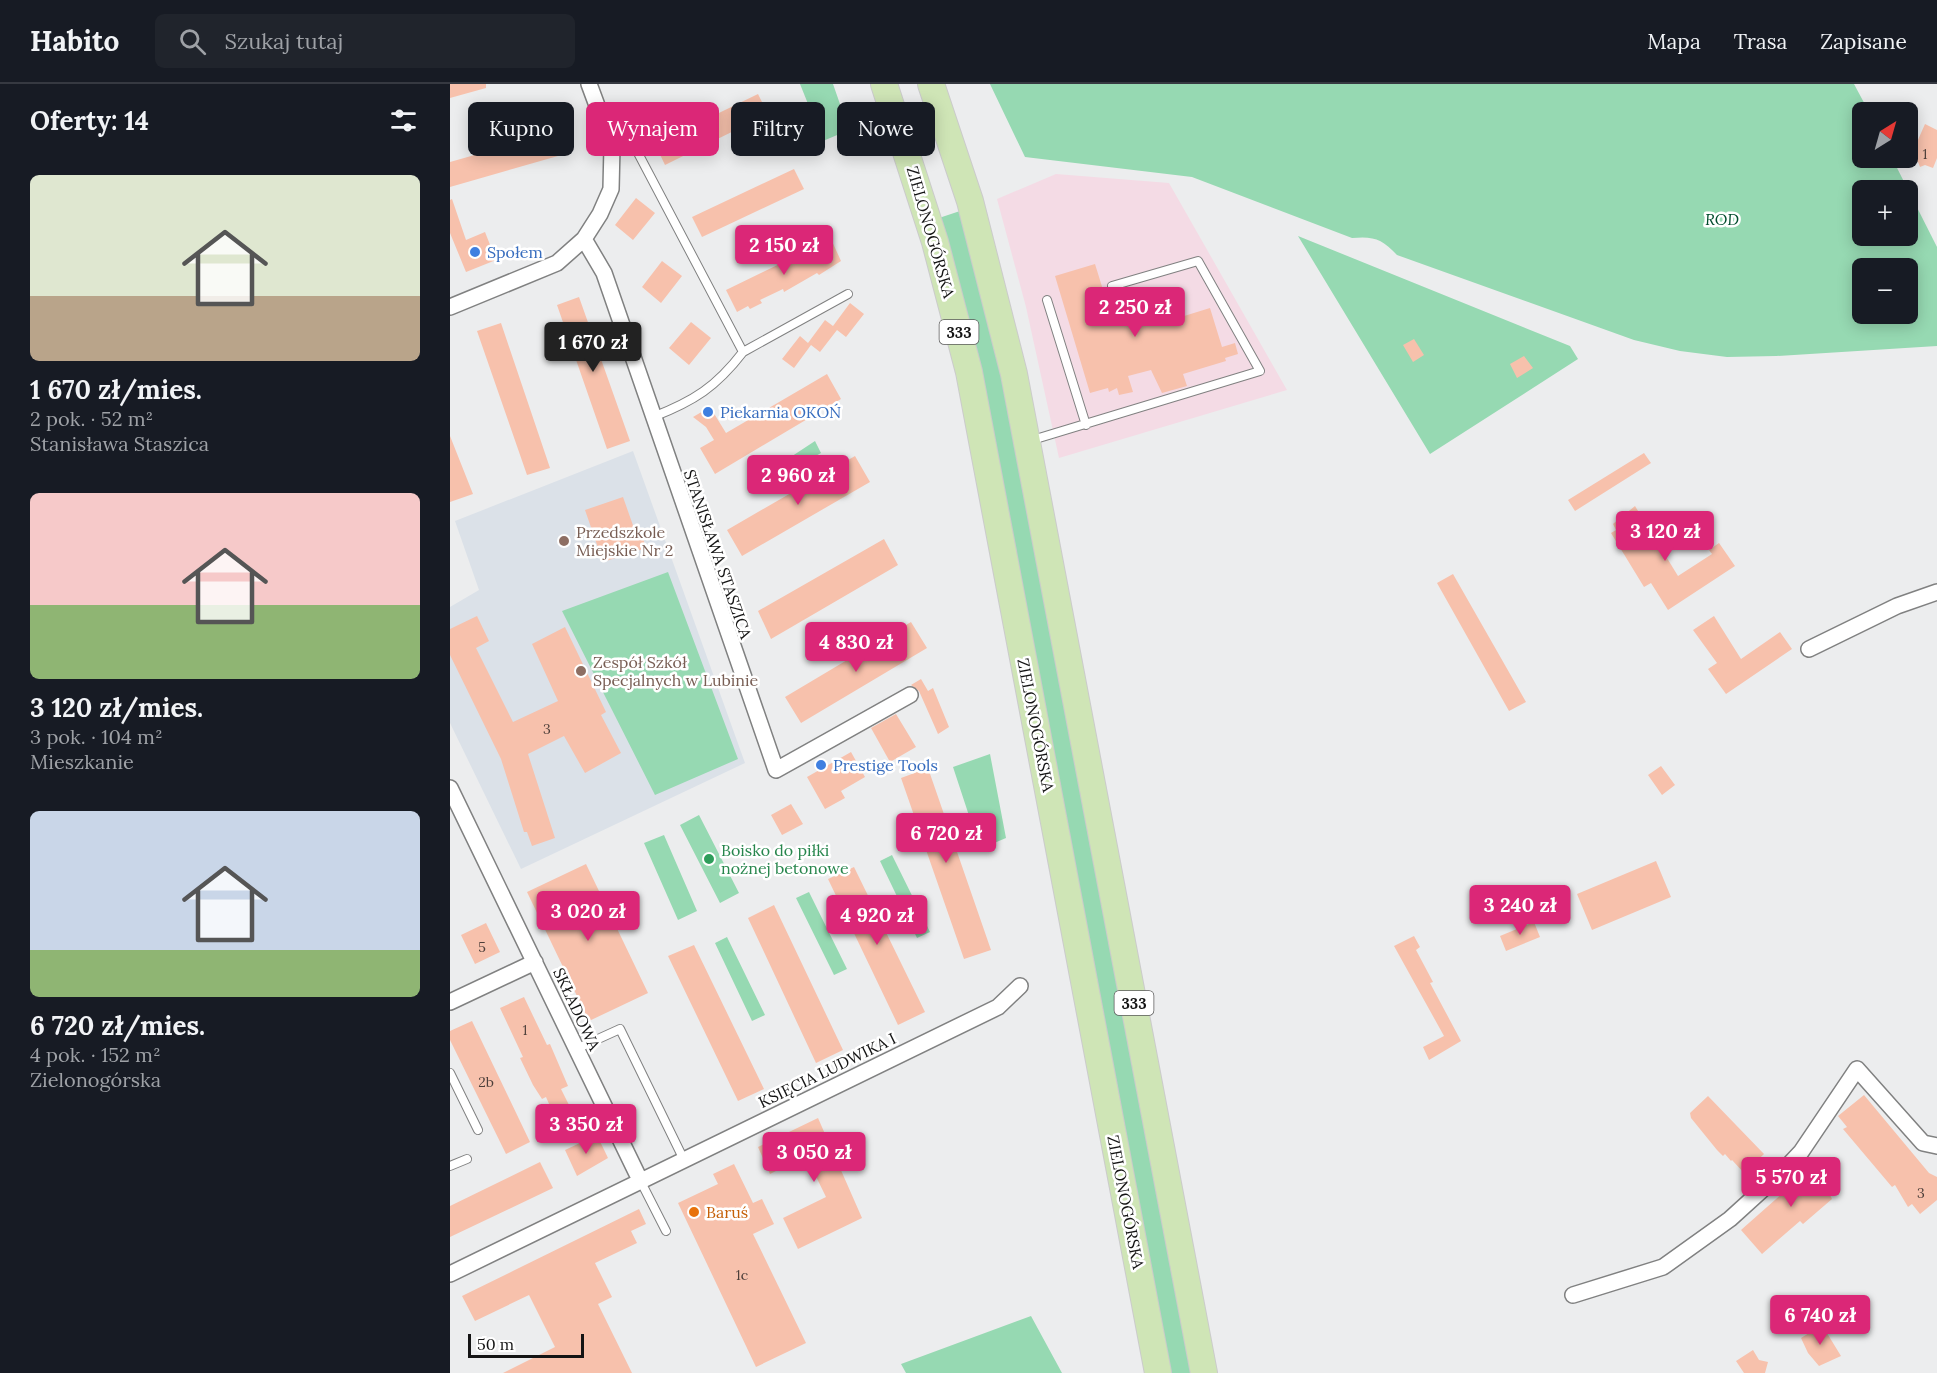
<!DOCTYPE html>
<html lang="pl">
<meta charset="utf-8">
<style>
:root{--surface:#171b24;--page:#20242c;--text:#f1f3f6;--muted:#9ea1a6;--line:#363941;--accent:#db2777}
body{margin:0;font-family:Lora,serif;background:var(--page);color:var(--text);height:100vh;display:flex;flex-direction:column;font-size:22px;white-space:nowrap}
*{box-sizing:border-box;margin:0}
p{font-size:20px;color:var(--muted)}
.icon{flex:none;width:33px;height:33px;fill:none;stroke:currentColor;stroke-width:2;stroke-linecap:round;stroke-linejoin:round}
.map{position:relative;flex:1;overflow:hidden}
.drawer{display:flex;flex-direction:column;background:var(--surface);width:450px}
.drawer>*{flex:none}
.banner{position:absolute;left:18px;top:18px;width:570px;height:54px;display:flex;gap:12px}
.needle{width:39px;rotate:37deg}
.tools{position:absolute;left:1402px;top:18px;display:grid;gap:12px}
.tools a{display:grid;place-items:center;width:66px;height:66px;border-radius:9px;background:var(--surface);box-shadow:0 3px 15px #0003;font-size:30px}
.scale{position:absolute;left:18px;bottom:15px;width:116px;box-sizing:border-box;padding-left:6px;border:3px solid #141414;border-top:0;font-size:16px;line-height:21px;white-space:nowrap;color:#141414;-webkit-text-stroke:4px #fff;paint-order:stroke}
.price{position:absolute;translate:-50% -51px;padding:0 14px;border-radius:6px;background:var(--accent);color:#fff;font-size:20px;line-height:39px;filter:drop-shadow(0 2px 3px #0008)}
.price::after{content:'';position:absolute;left:50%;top:36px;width:18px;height:14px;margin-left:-9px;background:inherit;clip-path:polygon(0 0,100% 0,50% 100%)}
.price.selected{background:#222;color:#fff}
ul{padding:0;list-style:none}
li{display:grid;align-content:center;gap:12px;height:318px;padding:0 30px}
li span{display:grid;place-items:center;height:186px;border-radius:9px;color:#555}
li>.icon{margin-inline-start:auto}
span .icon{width:108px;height:108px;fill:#fffc;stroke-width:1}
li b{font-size:26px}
h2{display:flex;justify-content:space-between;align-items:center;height:72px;padding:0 30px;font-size:26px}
.chip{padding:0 21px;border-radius:9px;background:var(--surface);box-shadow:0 3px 15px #0003;font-size:21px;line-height:54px}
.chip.selected{background:var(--accent);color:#fff}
header{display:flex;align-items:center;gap:36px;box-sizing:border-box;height:84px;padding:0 30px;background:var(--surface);border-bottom:2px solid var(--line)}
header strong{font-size:28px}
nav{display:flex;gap:33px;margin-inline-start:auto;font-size:21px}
.search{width:420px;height:54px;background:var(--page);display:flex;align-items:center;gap:15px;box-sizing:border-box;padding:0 21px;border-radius:9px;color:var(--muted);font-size:22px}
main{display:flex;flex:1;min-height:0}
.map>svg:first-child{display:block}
.commercial{fill:#f4dbe5}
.built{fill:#dbe1e8}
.green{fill:#96d9b2;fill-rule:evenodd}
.building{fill:#f7c1ac}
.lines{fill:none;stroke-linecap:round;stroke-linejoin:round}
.service-casing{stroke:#808181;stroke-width:10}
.minor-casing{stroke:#808181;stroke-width:18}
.primary-casing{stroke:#cbcbcb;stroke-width:28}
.service{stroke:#fff;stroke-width:8}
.minor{stroke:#fff;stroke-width:15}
.primary{stroke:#cfe5b6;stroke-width:26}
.shop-dot{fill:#3f7fe0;stroke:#fff;stroke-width:2}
.education-dot{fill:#8d6e63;stroke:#fff;stroke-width:2}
.leisure-dot{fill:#2e9e5b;stroke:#fff;stroke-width:2}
.food-dot{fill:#e8710a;stroke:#fff;stroke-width:2}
.labels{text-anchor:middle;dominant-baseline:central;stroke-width:5;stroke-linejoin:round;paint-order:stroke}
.number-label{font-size:14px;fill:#4d3f3a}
.shield{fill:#fff;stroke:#5a5a5a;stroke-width:1.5}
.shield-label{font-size:15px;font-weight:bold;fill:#141414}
.park-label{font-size:16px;font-style:italic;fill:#004c2d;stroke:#fff}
.street-label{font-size:16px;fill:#141414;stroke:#fff}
.shop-label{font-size:16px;fill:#366cbe;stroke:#fff;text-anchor:start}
.education-label{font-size:16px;fill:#785e54;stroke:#fff;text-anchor:start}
.leisure-label{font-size:16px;fill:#27864d;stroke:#fff;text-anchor:start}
.food-label{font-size:16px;fill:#c56008;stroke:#fff;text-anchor:start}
</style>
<header>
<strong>Habito</strong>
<div class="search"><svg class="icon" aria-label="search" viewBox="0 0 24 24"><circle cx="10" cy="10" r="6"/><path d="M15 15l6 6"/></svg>Szukaj tutaj</div>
<nav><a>Mapa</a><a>Trasa</a><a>Zapisane</a></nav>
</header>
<main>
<section class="drawer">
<h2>Oferty: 14<svg class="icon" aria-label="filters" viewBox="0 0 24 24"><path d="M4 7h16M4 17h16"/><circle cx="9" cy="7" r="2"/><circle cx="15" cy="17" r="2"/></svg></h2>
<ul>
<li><span style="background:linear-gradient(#dfe7d0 65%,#b9a48a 0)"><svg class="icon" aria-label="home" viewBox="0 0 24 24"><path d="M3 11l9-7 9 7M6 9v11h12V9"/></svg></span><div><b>1 670 zł/mies.</b><p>2 pok. · 52 m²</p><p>Stanisława Staszica</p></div></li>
<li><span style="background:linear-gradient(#f6c9c9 60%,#8fb573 0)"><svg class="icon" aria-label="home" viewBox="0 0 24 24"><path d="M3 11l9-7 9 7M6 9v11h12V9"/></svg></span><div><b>3 120 zł/mies.</b><p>3 pok. · 104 m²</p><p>Mieszkanie</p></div></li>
<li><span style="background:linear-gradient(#c9d6e8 75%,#8fb573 0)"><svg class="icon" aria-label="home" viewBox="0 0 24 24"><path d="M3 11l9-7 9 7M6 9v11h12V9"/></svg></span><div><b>6 720 zł/mies.</b><p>4 pok. · 152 m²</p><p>Zielonogórska</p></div></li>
</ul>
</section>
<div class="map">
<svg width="1487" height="1289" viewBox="0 0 1487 1289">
<rect width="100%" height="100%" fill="#ecedee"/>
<path class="commercial" d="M606,90L719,99L837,306L609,374L576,223L547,115Z"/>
<path class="built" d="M183,367L295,679L71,785L0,639V523L29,506L5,437Z"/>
<path class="green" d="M350,0H383L399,46L373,57Z
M540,0H1404L1419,28H1413V74H1442L1487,163V262L1326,272L1277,273L1230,267L1184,256L947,171C932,155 924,152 902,154L742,93L575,73ZM1413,106H1458V152H1413ZM1413,184H1458V230H1413Z
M510,127L535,215L560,329L744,1289H714L486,135Z
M848,152L1120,262L1128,275L980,370Z
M365,357L371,369L326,394L321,386Z
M218,488L288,675L205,711L112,527Z
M540,670L556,754L530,765L503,683Z
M249,731L289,809L270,819L230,741Z
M214,751L247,827L228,836L194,759Z
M442,771L480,848L467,854L430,777Z
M359,808L397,885L384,891L346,814Z
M277,853L315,931L302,937L265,859Z
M581,1232L612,1289H456L451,1280Z"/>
<path class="building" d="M0,0H36V4L0,14Z
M308,10L318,30L215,81L205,60Z
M1475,40L1487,46V74L1483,84L1475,81L1470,83L1468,78L1460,74Z
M116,45L122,68L0,103V78Z
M344,85L354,105L252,153L242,133Z
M186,114L205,129L183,156L165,141Z
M2,115L16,156L35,148L46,176L16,188L0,149V116Z
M381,155L391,177L369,191L367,189L334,208L333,205L310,216L312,219L300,225L298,222L287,228L276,206Z
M212,177L232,192L211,219L192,203Z
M645,180L658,222L666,220L670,234L714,221L718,237L760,224L772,263L785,259L788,270L775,274L776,277L733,290L737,302L712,309L701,286L678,292L683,308L669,311L667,304L659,308L658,304L640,309L605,192Z
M129,213L180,357L157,365L107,221Z
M400,219L414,230L396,253L387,246L370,268L361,261L344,284L332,275L350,252L358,259L375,236L383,242Z
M241,238L261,254L239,281L219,264Z
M51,239L100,384L77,391L27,247Z
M964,255L974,271L963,278L953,261Z
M1074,272L1083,284L1067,294L1060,280Z
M377,290L391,315L265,390L250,364L264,356L256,343L243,333L260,323L276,349Z
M0,352L23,410L0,418Z
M1194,369L1201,379L1125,427L1118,416Z
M405,372L420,398L292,472L277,446Z
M173,413L185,447L190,445L196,464L153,478L135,426Z
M1185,422L1228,492L1262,470L1259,466L1269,459L1285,482L1218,526L1201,499L1194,503L1161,449L1166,446L1163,440Z
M434,455L448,481L321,555L308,527Z
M1003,490L1076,618L1059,627L987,499Z
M27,532L39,557L26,564L63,638L108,617L82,560L115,543L156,628L151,631L171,669L135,689L114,652L78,670L105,754L82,762L77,748H74L51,675L0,571V545Z
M1264,532L1291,575L1330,548L1342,565L1276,610L1258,585L1267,579L1243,546Z
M461,538L477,564L351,639L335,613Z
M471,595L478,607L483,604L499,643L488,650L469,607L461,601Z
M446,630L466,663L440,678L421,644Z
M401,668L415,693L391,707L395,714L375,725L357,693Z
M1211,682L1225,701L1212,711L1198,691Z
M478,684L541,866L514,875L451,694Z
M341,720L353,740L332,751L321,731Z
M1206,777L1221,813L1142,846L1127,810Z
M136,780L198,909L139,937L77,808Z
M404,783L475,928L448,941L378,795Z
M324,821L393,966L366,979L298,834Z
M1084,838L1090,853L1056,867L1050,852Z
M36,839L50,868L25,880L11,851Z
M964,852L970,863L966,866L983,898L980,899L1011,957L979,976L973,963L994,952L944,862Z
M244,861L314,1005L288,1017L218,872Z
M74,913L97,961L100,960L118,1002L111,1005L126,1035L109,1043L96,1013L92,1015L83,1001L70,974L73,973L50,924Z
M22,937L80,1058L56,1070L0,956V947Z
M1414,1011L1479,1089L1487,1093V1116L1470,1130L1462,1120L1458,1123L1445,1101L1442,1103L1393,1045L1397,1043L1388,1032Z
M1258,1012L1314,1070L1294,1089L1282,1076L1281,1077L1275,1070L1273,1072L1267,1066L1241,1034L1240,1029Z
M368,1034L412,1134L348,1165L333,1134L376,1113L356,1072L320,1090L308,1063Z
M147,1051L158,1074L127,1092L115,1066Z
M90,1078L103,1104L0,1153V1122Z
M1368,1078L1389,1103L1380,1111L1382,1115L1353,1140L1350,1137L1312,1170L1291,1146Z
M284,1080L303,1119L312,1115L324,1140L303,1150L356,1259L306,1283L228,1119L268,1100L263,1090Z
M189,1125L196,1140L181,1147L187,1159L145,1179L162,1213L148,1220L182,1289H53L105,1263L79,1211L25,1237L12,1212Z
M1372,1241L1391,1272L1369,1282L1358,1269L1351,1254Z
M1303,1266L1309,1276L1318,1278L1315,1289H1294L1286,1277Z"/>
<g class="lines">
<g class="service-casing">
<path id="service" d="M162,62L179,60L188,69L293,268L398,210
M597,216L636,341
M203,333C244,317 266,303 293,268
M579,357L810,287L748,177L662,202
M126,965L170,945L234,1076
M0,989L28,1046
M0,1082L17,1075
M190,1096L216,1147"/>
</g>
<g class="minor-casing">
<path id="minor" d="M134,155L154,189L326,686L460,611
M0,223L107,179L134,155L150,130L161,105L162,62L139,0
M1359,565L1447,522L1487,508
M0,704L190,1096
M0,918L85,878
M0,1190L548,923L570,902
M1123,1211L1213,1183L1280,1135L1334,1086L1351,1068L1407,985L1473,1059L1487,1062"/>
</g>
<g class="primary-casing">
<path id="primary" d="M434,0L485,158L519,288L708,1289
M481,0L520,117L564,290L754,1289"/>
</g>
<use href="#service" class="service"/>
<use href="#minor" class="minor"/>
<use href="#primary" class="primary"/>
</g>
<g class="shop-dot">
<circle cx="25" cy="168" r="6"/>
<circle cx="258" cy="328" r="6"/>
<circle cx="371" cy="681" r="6"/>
</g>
<g class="education-dot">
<circle cx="114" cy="457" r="6"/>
<circle cx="131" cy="587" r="6"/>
</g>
<circle class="leisure-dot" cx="259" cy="775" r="6"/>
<circle class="food-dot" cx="244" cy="1128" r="6"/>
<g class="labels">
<g class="number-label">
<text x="1475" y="70">1</text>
<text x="97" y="645">3</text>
<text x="32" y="863">5</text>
<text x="75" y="946">1</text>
<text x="36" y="998">2b</text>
<text x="1471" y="1109">3</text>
<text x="292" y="1191">1c</text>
</g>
<g class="shield">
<rect x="489.5" y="236" width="39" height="24" rx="4.5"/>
<rect x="664.5" y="907" width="39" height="24" rx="4.5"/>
</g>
<g class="shield-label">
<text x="509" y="248">333</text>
<text x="684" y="919">333</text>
</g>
<g class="park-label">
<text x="1272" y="135">ROD</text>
</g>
<g class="street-label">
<text transform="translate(481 148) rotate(74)">ZIELONOGÓRSKA</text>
<text transform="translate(268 470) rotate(71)">STANISŁAWA STASZICA</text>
<text transform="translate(586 641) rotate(79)">ZIELONOGÓRSKA</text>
<text transform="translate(127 925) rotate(65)">SKŁADOWA</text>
<text transform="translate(377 986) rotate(-26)">KSIĘCIA LUDWIKA I</text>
<text transform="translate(676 1118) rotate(79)">ZIELONOGÓRSKA</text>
</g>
<g class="shop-label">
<text x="37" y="168">Społem</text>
<text x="270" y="328">Piekarnia OKOŃ</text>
<text x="383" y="681">Prestige Tools</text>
</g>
<g class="education-label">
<text x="126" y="448">Przedszkole<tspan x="126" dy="18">Miejskie Nr 2</tspan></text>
<text x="143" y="578">Zespół Szkół<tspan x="143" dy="18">Specjalnych w Lubinie</tspan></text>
</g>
<g class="leisure-label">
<text x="271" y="766">Boisko do piłki<tspan x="271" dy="18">nożnej betonowe</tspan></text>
</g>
<g class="food-label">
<text x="256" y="1128">Baruś</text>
</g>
</g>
</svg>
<div class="tools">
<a><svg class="needle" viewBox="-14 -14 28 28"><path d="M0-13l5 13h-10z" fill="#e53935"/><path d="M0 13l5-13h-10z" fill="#9ea1a6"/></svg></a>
<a>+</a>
<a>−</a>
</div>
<div class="scale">50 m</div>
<b class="price" style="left:334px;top:192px">2 150 zł</b>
<b class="price" style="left:685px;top:254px">2 250 zł</b>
<b class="price selected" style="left:143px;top:289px">1 670 zł</b>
<b class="price" style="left:348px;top:422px">2 960 zł</b>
<b class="price" style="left:1215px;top:478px">3 120 zł</b>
<b class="price" style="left:406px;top:589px">4 830 zł</b>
<b class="price" style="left:496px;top:780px">6 720 zł</b>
<b class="price" style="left:1070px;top:852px">3 240 zł</b>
<b class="price" style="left:138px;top:858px">3 020 zł</b>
<b class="price" style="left:427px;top:862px">4 920 zł</b>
<b class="price" style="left:136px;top:1071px">3 350 zł</b>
<b class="price" style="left:364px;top:1099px">3 050 zł</b>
<b class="price" style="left:1341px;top:1124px">5 570 zł</b>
<b class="price" style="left:1370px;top:1262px">6 740 zł</b>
<div class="banner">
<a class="chip">Kupno</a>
<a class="chip selected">Wynajem</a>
<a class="chip">Filtry</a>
<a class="chip">Nowe</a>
</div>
</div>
</main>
